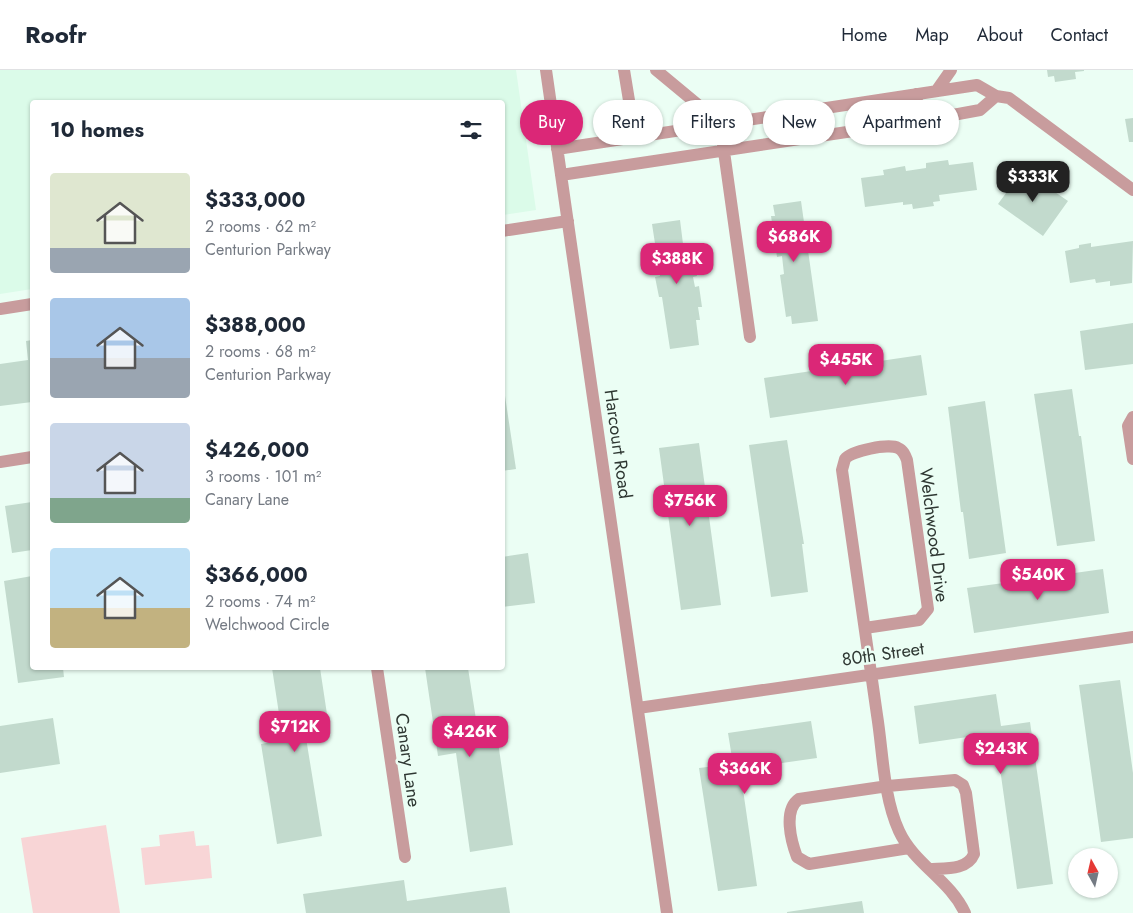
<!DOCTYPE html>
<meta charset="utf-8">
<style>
:root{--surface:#fff;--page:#f6f6f7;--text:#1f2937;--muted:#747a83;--line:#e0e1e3;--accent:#db2777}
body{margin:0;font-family:Jost,sans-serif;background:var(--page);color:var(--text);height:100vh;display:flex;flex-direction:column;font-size:19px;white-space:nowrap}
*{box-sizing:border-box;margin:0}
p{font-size:16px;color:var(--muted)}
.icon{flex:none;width:28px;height:28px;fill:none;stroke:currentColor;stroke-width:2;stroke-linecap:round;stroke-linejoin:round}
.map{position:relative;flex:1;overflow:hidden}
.drawer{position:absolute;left:30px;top:30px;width:475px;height:570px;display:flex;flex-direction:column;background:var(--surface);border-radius:5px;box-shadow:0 1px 4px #0004}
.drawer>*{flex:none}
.banner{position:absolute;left:520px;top:30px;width:475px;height:45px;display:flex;gap:10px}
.needle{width:32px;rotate:352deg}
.controls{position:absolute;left:1068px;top:778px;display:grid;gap:10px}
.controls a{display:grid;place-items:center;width:50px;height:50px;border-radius:50%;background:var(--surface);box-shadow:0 1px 4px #0004;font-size:25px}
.price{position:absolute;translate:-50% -42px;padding:0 11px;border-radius:10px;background:var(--accent);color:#fff;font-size:16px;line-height:32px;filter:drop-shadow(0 1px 2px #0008)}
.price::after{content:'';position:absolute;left:50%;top:30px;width:15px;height:11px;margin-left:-8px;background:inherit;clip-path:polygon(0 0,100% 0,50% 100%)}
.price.current{background:#222;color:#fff}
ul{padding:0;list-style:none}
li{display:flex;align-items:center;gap:15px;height:125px;padding:0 20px}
li span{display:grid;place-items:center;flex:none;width:140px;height:100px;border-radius:5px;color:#555}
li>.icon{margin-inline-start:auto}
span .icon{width:60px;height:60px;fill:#fffc;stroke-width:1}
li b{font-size:21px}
h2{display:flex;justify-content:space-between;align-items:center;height:60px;padding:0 20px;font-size:21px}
.pill{padding:0 18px;border-radius:22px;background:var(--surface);box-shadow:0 1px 4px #0004;font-size:18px;line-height:45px}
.pill.current{background:var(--accent);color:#fff}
header{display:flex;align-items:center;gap:30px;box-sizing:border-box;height:70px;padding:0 25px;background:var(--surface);border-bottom:1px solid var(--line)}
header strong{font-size:24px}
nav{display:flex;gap:28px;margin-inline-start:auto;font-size:18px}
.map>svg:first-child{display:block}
.built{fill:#dbfbe9}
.green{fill:#f8d5d6}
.building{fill:#c2dacd}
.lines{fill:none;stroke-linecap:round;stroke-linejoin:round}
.minor{stroke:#c89c9d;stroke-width:12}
.labels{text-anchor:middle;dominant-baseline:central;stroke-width:5;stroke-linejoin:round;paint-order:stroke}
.street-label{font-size:18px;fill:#2e3732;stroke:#ebfef4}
</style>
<header>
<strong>Roofr</strong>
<nav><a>Home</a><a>Map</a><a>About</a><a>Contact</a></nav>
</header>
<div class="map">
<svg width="1133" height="843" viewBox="0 0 1133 843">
<rect width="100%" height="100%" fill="#ebfef4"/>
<path class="built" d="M0,0H516L536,140L503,145L502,32H32V219L0,224Z"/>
<path class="green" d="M106,755L120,843H33L21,768Z
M194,761L196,776L209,775L212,808L145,815L141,778L160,776L159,765Z"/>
<path class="building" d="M1047,0H1084V1L1075,2L1076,9L1055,12L1054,6L1048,7Z
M1133,48V72H1129L1125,49Z
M948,90L949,95L973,92L977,120L939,125L940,131L933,132L934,136L913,139L912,134L903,135V132L865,137L861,108L884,105L883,100L905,96L906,101L926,98V93Z
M1023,100L1068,131L1043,166L998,134Z
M801,131L818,251L792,254L791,246L786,247L780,205L784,204L782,186L777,187L771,146H775L773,135Z
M680,150L683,174L688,173L690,186H694L697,206L693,207L695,217L699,216L702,237H698L700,250H696L699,275L670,279L662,227H659L655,207L660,206L652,154Z
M1133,171L1132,213L1110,216V211L1096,213L1095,209L1070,213L1065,181L1079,178V175L1091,173V177Z
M1133,253V294L1085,300L1080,261Z
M32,270V332L0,336V294L28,290L26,271Z
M921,285L927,325L770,348L764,308Z
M502,306L516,399L502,401Z
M1072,319L1079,366H1081L1095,471L1057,476L1034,324Z
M985,331L1006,483L969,489L963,442H961L948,337Z
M787,370L804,474H802L808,522L771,527L749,375Z
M699,373L721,535L681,540L659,378Z
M32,432V480L12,483L5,436Z
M528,483L535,533L502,537V487Z
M1103,499L1109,543L974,563L967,518Z
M32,506V598H63L64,607L18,613L4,511Z
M272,598H320L330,664L306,668L322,766L277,774L261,674L283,670Z
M425,598H468L480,675L498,672L513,775L470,782L456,683L438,686Z
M1120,610L1133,703V768L1101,772L1079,615Z
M996,624L1001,656L1030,652L1053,814L1017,819L995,663L919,674L914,636Z
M53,648L60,694L0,703V656Z
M811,651L817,688L740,699L757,816L718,821L699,698L733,694L728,663Z
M404,810L407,831L506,817L510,843H306L303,824Z
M862,831L864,843H787V842Z"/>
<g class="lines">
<path class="minor" d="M546,0L667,843
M624,0L635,67
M656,0L720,53L750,267
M937,20L951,0
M916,24L920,51
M557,79L977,15L996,26L1009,28L1133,120
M561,105L920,51L980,40L996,26
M502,161L568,151
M0,239L32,234
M1133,347L1128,356L1133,389
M0,392L32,387
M865,558L919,550L928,539L907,390C905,385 903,380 898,378C889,373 851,381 845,389L842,400C854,482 865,563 877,645C883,682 883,726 899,761C914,794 950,810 965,843
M377,598L405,787
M638,638L1133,567
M909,778L809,794L797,787C791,771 783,740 799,729L888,716L955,710L963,715L966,723L974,784C967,801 944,798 929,799"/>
</g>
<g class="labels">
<g class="street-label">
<text transform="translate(618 374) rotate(82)">Harcourt Road</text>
<text transform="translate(934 465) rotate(83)">Welchwood Drive</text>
<text transform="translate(883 584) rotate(-8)">80th Street</text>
<text transform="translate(408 690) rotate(82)">Canary Lane</text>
</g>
</g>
</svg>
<div class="controls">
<a><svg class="needle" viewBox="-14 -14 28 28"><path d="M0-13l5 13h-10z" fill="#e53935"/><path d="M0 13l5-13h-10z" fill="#747a83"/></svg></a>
</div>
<b class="price current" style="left:1033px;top:133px">$333K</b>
<b class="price" style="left:794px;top:193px">$686K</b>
<b class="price" style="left:677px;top:215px">$388K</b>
<b class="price" style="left:846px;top:316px">$455K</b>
<b class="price" style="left:690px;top:457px">$756K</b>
<b class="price" style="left:1038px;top:531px">$540K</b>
<b class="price" style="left:295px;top:683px">$712K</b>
<b class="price" style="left:470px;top:688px">$426K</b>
<b class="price" style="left:1001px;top:705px">$243K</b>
<b class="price" style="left:745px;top:725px">$366K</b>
<div class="banner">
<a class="pill current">Buy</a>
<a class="pill">Rent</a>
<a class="pill">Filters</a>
<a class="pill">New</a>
<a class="pill">Apartment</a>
</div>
<section class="drawer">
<h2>10 homes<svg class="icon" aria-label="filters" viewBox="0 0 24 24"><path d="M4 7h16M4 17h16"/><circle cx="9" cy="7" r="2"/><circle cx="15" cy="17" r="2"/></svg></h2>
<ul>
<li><span style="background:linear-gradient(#dfe7d0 75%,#9aa5b1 0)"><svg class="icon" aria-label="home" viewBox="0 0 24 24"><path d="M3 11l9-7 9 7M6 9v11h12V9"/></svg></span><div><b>$333,000</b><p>2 rooms · 62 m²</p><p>Centurion Parkway</p></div></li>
<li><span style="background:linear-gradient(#a9c7e8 60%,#9aa5b1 0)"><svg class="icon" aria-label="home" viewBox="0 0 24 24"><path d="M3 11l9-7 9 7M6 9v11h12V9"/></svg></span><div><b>$388,000</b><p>2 rooms · 68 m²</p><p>Centurion Parkway</p></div></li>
<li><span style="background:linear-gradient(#c9d6e8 75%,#7fa58c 0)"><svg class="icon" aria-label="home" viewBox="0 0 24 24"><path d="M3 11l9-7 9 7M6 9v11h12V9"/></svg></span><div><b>$426,000</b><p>3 rooms · 101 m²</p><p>Canary Lane</p></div></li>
<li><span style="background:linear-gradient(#bfe0f5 60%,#c2b280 0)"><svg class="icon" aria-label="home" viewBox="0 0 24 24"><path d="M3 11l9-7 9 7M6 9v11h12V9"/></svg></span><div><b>$366,000</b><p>2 rooms · 74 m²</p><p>Welchwood Circle</p></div></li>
</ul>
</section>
</div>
